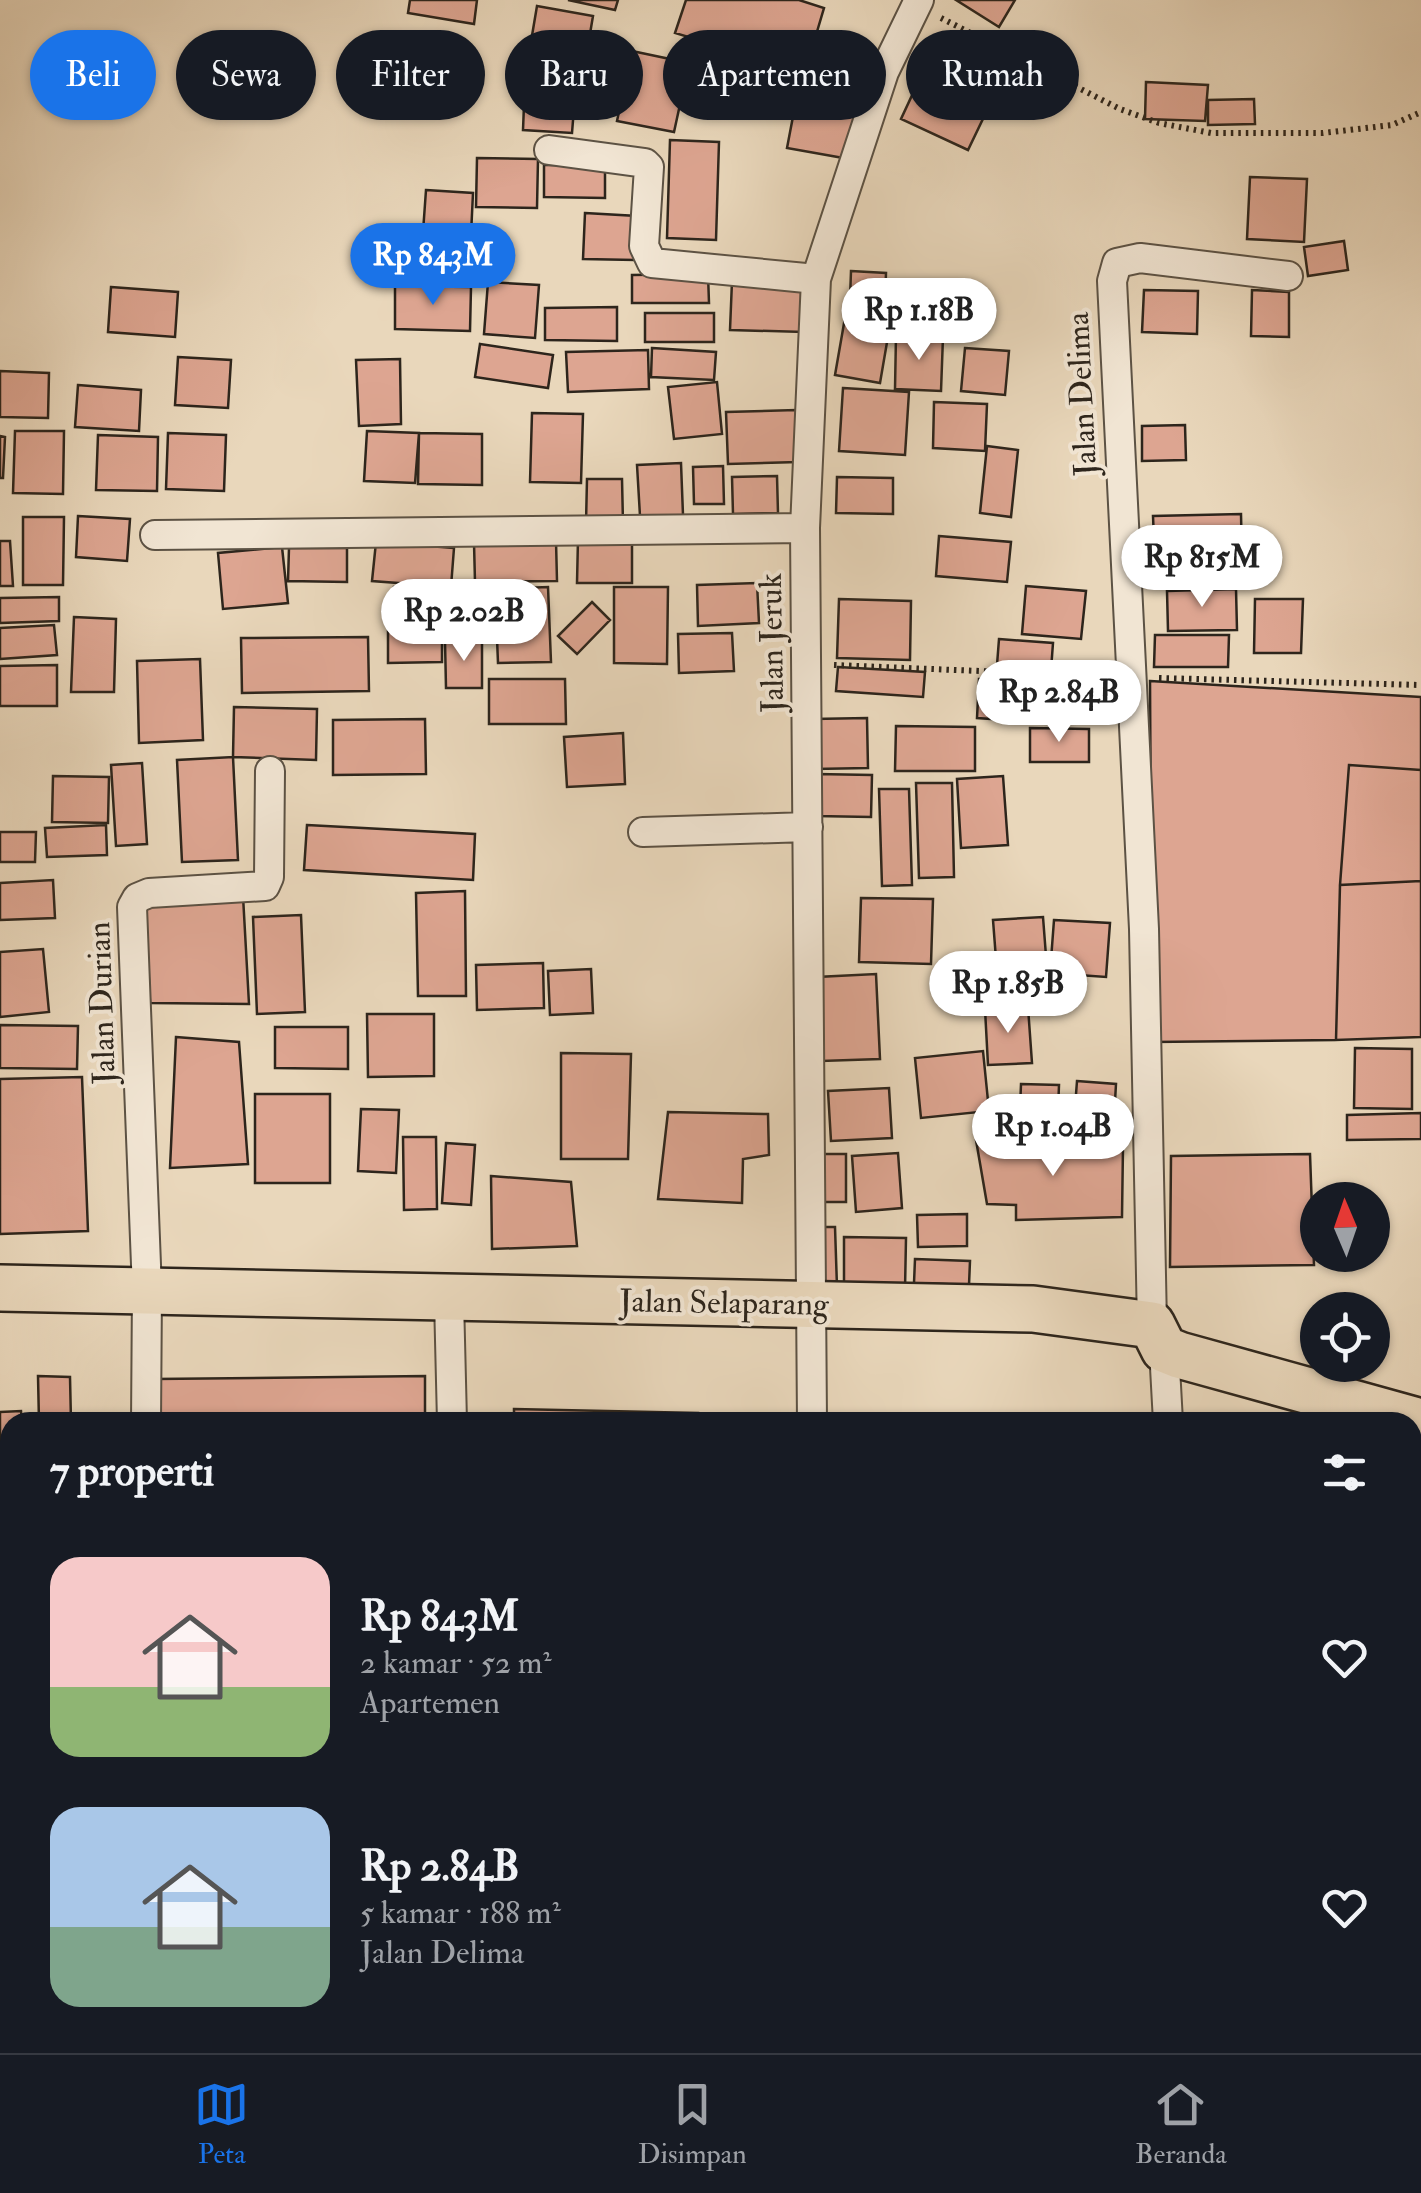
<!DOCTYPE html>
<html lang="id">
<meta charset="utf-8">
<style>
:root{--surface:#171b24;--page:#242831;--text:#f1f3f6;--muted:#9ea1a6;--line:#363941;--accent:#1a73e8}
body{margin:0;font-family:"IM FELL Double Pica",serif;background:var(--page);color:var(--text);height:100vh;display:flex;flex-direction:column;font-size:38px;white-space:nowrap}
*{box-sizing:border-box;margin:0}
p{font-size:32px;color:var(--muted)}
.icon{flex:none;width:55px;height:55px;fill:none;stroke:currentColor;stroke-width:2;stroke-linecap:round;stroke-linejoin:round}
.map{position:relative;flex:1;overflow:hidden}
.details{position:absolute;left:0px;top:1412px;width:1422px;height:642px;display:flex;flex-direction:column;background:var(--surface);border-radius:30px 30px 0 0;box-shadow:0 2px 8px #0004}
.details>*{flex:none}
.hud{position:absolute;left:30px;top:30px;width:1362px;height:90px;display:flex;gap:20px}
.needle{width:65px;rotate:358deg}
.controls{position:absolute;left:1300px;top:1182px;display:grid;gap:20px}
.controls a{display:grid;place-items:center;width:90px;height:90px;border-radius:50%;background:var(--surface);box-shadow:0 2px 8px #0004;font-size:50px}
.price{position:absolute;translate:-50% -85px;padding:0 22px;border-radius:35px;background:#fff;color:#222;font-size:32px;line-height:65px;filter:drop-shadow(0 2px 5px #0008)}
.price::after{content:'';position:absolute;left:50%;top:60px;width:30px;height:22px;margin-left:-15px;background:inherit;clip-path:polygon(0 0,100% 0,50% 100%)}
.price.on{background:var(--accent);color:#fff}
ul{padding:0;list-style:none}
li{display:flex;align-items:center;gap:30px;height:250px;padding:0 50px}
li span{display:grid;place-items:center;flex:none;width:280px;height:200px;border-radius:30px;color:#555}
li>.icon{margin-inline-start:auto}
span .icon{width:120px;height:120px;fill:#fffc;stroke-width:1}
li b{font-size:42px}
h2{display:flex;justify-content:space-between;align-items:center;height:120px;padding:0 50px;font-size:42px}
.tag{padding:0 35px;border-radius:45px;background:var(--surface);box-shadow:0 2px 8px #0004;font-size:35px;line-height:90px}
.tag.on{background:var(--accent);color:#fff}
.menu{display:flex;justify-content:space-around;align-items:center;height:140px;border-top:2px solid var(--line);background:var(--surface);font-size:28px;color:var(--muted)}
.menu a{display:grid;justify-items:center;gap:5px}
.menu .on{color:var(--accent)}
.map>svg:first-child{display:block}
.building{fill:#dda591;stroke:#2d251c;stroke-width:2.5}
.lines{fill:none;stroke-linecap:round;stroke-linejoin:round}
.minor-casing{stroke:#5c5244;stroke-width:32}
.primary-casing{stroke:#2d251c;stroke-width:50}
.path{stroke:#2d251c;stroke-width:6;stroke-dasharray:2.5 5;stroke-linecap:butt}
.minor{stroke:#f1e5d3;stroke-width:28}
.primary{stroke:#e9d7bb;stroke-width:45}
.labels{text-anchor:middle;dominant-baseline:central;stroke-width:8;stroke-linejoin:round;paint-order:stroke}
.street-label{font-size:32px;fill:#2d251c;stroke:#f1e5d3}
</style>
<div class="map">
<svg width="1421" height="2053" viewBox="0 0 1421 2053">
<rect width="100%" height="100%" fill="#e9d7bb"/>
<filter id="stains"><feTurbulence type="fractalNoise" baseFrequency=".002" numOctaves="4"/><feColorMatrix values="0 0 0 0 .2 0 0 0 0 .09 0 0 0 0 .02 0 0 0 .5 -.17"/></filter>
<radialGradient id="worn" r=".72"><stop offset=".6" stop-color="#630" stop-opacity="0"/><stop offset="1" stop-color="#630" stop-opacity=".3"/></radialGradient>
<path class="building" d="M410,0H477L474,24L408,13Z
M568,0H618L615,10Z
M686,0H799L824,8L805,72L675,33Z
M956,0H1015L999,27Z
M537,6L593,16L581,87L525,77Z
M935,46L1003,77L968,150L901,119Z
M632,51L689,63L674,132L617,121Z
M1146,82L1208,85L1205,121L1145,119Z
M799,85L860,95L849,159L787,148Z
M1254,99L1255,124L1208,125V100Z
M524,105L574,108L572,133L523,130Z
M670,140L719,142L716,240L667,238Z
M477,158L538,159L537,208L476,207Z
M544,165H605V198L544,197Z
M1250,177L1307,179L1304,242L1247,239Z
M426,190L473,193L471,235L423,232Z
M585,213L637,216L635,260L583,259Z
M1344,241L1348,270L1308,276L1304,247Z
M851,271L886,273L885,300L850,299Z
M708,274L709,303H632V275Z
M732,281L806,284L804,332L730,330Z
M488,282L539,285L535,338L484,334Z
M395,286L471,287L470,331L395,329Z
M111,287L178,292L175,337L108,332Z
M1144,290L1198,291L1197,334L1142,332Z
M1252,290L1289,292V337L1251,336Z
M617,307V341L545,340V308Z
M846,312L891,319L880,383L835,375Z
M645,313H714V342H645Z
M896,335L943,337L941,391L895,389Z
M480,344L553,355L548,388L475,377Z
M652,348L716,352L714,380L651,377Z
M965,348L1009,351L1005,395L961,391Z
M648,350L649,389L568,392L566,352Z
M178,357L231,360L228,408L175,405Z
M400,359L401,424L359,426L356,360Z
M0,371L49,373L48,418L0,417Z
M717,382L722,434L674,439L668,387Z
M78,385L141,390L139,431L75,427Z
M843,388L909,392L905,455L839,451Z
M934,402L987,404L985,451L933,448Z
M796,410L798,462L728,464L726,412Z
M532,413L583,414L581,483L530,482Z
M1185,425L1186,460L1142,461V426Z
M15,431H64L63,494L13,493Z
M367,431L419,433L415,483L364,481Z
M168,433L226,435L224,491L166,489Z
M419,433L482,434V485L418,484Z
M98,435L158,437L157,491L96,490Z
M0,436L5,437L3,478H0Z
M987,446L1018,450L1011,517L980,513Z
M681,463L683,515L640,516L637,465Z
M723,466L724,504H694L693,467Z
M777,476L778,513L733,514L732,477Z
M837,477L893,478V514L836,513Z
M587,479H622L623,523H586Z
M1241,514L1242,561L1155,564L1153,516Z
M78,516L130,519L127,561L76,557Z
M23,517H64L63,585H23Z
M939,536L1011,542L1007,582L936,576Z
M578,539H632V583H577Z
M0,541H10L13,586H0Z
M556,541L557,581L475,582L474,543Z
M376,542L454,548L451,587L372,581Z
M282,547L288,603L223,609L218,553Z
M289,548H347V582L288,581Z
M757,583L759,623L698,626L697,585Z
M1026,586L1086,591L1081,639L1022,634Z
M394,587L449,589V617L393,616Z
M548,587L551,662L498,663L495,589Z
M614,587H668L667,664L614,663Z
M1236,589L1237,630L1168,631L1167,591Z
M59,597V621L0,623V598Z
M839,599L911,601L910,660L837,658Z
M1255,599H1303L1301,653H1254Z
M592,602L610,620L577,654L558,636Z
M74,617L116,619L114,692H71Z
M388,618H442V662L388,663Z
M54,625L57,655L0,659V628Z
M732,633L734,671L679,673L678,634Z
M1155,635H1229L1228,667H1154Z
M368,637L369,691L242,693L241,638Z
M999,639L1053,643L1051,670L997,665Z
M445,641H482V688H446Z
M200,659L203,740L139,743L137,661Z
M57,665V706H0V666Z
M838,667L925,672L923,697L836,691Z
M489,679H565L566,724H489Z
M979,679L1040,683L1038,722L977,718Z
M1150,681L1421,697V770L1349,765L1340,885L1336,1040L1152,1042Z
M234,707L317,709L316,760L233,757Z
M867,718L868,768L814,769L813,719Z
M425,719L426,774L333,775V720Z
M896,726L975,727V771H895Z
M1030,728L1089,729V762H1030Z
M623,733L625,784L567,787L564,737Z
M233,757L238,860L182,862L177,760Z
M142,763L147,844L116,846L111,765Z
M1349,765L1421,770V881L1340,885Z
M816,774L872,775L871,817L816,816Z
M53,776L109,777L108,823L52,822Z
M1003,776L1008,845L961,848L957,779Z
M916,783H952L954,877L919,878Z
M879,789H909L912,885L882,886Z
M106,825L107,855L47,857L45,828Z
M307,825L475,834L473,880L304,870Z
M0,832H36L35,862H0Z
M53,880L55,918L0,920V883Z
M1421,881V1037L1336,1040L1340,885Z
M465,891L466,996H418L416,893Z
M243,896L249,1004L150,1003L145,897Z
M861,898L933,899L931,964L859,962Z
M301,915L305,1012L257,1014L253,917Z
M1043,917L1046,956L996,959L993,920Z
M1054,920L1110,923L1106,977L1050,973Z
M43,949L49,1012L0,1017V952Z
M543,963L544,1008L477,1010L476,965Z
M999,963H1040L1039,999H999Z
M591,969L593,1013L550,1015L548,971Z
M876,974L880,1059L821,1061L817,977Z
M1028,1007L1032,1063L988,1065L985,1009Z
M367,1014H434V1076L368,1077Z
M0,1025L78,1026L77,1069L0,1068Z
M275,1027H348V1069L275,1068Z
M176,1037L239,1042L248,1164L170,1168Z
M1355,1048L1412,1049V1109L1354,1108Z
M983,1051L989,1111L921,1118L915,1058Z
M561,1053L631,1054L628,1159H561Z
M82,1077L88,1231L0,1234V1079Z
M1077,1081L1116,1084L1113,1136L1073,1134Z
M1021,1084L1059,1085L1057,1137L1019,1135Z
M889,1088L892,1138L831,1141L828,1091Z
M255,1094H330V1183H255Z
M361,1109L399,1110L396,1173L358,1171Z
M668,1112L768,1114L769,1155L743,1159L742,1203L658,1199Z
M1421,1113V1139L1347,1140V1115Z
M978,1117H1014V1137H978Z
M403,1137H436L437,1209L404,1210Z
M976,1140L1123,1146L1122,1217L1016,1220V1205L987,1204Z
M446,1143L475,1145L471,1205L442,1203Z
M898,1153L902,1208L856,1212L852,1156Z
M817,1154H846V1202H817Z
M1310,1154L1314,1265L1170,1267L1171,1156Z
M491,1176L571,1182L577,1246L492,1249Z
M967,1214V1246L918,1247L917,1215Z
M816,1227H835L837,1287L818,1288Z
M844,1237L906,1238L905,1290H844Z
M915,1259L970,1261L969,1285L914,1283Z
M38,1376L70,1377L71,1422H39Z
M425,1376V1422H156L155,1379Z
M514,1409L698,1413L697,1422H514Z
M21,1411L22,1422H10V1440L0,1441V1412Z
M1412,1558L1421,1561V1604L1417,1615L1412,1614Z
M0,1570H10L9,1606H0Z
M0,1614H10V1639H0Z
M0,1645H10V1678H0Z
M0,1753L10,1754V1811H0Z
M1417,1781L1421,1782V1921L1412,1919V1799Z
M4,1894H10V1936L0,1935Z
M0,1943H10V1994L0,1993Z
M33,2045H109V2053H33Z
M354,2045H426V2053H354Z
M575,2045H654V2053H575Z
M661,2045H745V2053H661Z
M826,2045H911V2053H826Z
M917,2045H978V2053H917Z
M1217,2045H1252V2053H1217Z"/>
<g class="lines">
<g class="minor-casing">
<path id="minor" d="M549,150L645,163L649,167L644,246L652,263L816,279
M155,535L805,528
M643,832L808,827
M449,1299L452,1422
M1152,1325L1144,929L1112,281L1117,263L1140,258L1288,276
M1164,1349L1168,1422
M146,1422L147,1290L132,907L137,898L149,893L265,886L269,877L270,771
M812,1422L805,528L816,279L884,72L919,0
M148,2045V2053
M463,2045V2053
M815,2045V2053
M1199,2045V2053"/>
</g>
<g class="primary-casing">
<path id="primary" d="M0,1288L1033,1309L1152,1325L1164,1349L1179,1355L1421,1422"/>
</g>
<path class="path" d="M941,18L1120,109L1159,123L1211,133H1323L1392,125L1421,112
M834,665L1101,676
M1159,678L1421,685
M0,1544H10"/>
<use href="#minor" class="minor"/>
<use href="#primary" class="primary"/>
</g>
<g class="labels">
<g class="street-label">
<text transform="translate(1082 394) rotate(-93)">Jalan Delima</text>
<text transform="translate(772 643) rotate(-91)">Jalan Jeruk</text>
<text transform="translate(102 1003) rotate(-92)">Jalan Durian</text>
<text transform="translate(724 1303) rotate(1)">Jalan Selaparang</text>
</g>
</g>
<rect width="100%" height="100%" filter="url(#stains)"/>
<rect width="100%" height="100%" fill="url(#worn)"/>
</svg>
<div class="controls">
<a><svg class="needle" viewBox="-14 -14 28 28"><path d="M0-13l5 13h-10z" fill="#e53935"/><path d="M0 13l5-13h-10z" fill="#9ea1a6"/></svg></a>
<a><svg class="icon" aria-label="locate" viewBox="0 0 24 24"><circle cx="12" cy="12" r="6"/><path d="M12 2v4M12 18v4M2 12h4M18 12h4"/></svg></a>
</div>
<b class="price on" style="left:433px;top:308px">Rp 843M</b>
<b class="price" style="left:919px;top:363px">Rp 1.18B</b>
<b class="price" style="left:1202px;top:610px">Rp 815M</b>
<b class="price" style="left:464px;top:664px">Rp 2.02B</b>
<b class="price" style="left:1059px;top:745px">Rp 2.84B</b>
<b class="price" style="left:1008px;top:1036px">Rp 1.85B</b>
<b class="price" style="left:1053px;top:1179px">Rp 1.04B</b>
<div class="hud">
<a class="tag on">Beli</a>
<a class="tag">Sewa</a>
<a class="tag">Filter</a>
<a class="tag">Baru</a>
<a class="tag">Apartemen</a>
<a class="tag">Rumah</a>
</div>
<section class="details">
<h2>7 properti<svg class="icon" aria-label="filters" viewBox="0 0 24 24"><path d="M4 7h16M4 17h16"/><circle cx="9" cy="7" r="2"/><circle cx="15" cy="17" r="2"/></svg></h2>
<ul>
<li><span style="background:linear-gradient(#f6c9c9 65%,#8fb573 0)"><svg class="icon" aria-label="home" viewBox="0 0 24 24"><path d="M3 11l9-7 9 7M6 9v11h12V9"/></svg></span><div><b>Rp 843M</b><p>2 kamar · 52 m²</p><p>Apartemen</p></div><svg class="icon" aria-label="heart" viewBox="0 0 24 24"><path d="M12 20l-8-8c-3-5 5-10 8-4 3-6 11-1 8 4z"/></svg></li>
<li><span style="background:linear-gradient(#a9c7e8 60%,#7fa58c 0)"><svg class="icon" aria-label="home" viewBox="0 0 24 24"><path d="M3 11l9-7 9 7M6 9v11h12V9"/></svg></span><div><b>Rp 2.84B</b><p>5 kamar · 188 m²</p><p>Jalan Delima</p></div><svg class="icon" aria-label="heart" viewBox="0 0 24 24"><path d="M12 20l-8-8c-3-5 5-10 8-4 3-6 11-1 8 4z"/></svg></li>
</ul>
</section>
</div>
<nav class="menu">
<a class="on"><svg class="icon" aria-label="map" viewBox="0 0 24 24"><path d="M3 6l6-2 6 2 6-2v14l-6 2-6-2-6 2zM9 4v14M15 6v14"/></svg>Peta</a>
<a><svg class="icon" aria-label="saved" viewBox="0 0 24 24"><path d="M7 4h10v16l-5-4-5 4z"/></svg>Disimpan</a>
<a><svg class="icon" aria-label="home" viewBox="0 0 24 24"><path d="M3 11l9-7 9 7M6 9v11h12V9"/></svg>Beranda</a>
</nav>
